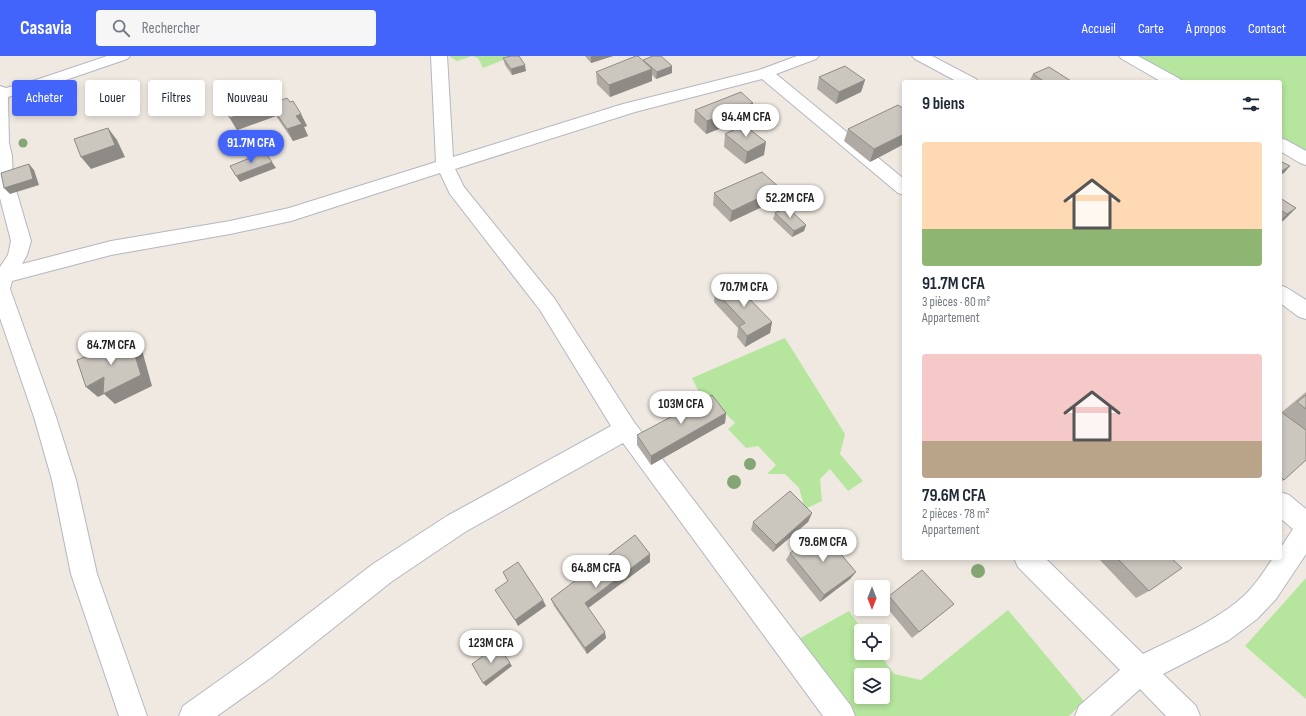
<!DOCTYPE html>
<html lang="fr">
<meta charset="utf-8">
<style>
:root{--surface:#fff;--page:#f6f6f7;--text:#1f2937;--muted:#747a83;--accent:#4264fb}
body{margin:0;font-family:"Sofia Sans Condensed",sans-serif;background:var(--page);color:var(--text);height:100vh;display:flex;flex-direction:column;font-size:15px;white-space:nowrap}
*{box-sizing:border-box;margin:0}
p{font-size:13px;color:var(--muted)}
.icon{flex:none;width:22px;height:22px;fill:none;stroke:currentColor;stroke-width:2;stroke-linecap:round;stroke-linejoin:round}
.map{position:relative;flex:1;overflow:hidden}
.sheet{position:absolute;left:902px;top:24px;width:380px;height:480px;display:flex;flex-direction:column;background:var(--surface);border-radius:4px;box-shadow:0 2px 6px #0003}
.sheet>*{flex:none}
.hud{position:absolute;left:12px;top:24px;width:380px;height:36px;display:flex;gap:8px}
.needle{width:26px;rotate:180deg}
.fabs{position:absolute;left:854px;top:524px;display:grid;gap:8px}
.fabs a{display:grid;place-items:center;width:36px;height:36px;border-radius:4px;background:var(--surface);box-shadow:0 2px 6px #0003;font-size:20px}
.price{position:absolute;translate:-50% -34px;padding:0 9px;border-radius:14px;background:#fff;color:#222;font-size:13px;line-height:26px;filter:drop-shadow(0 1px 2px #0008)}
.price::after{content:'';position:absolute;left:50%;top:24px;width:12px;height:9px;margin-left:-6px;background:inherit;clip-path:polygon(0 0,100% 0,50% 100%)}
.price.current{background:var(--accent);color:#fff}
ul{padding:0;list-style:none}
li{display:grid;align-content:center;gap:8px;height:212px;padding:0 20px}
li span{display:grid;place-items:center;height:124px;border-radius:4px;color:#555}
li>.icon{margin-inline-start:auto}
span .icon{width:72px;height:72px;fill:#fffc;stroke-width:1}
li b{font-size:17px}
h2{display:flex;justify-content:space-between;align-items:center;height:48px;padding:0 20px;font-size:17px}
.chip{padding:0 14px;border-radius:4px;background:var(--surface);box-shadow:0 2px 6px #0003;font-size:14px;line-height:36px}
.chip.current{background:var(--accent);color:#fff}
header{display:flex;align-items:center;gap:24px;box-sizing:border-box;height:56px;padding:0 20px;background:var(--accent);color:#fff}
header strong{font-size:19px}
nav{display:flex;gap:22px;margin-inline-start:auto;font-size:14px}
.search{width:280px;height:36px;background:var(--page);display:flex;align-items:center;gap:10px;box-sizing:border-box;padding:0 14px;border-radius:4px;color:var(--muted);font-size:15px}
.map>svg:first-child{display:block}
.green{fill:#b6e59e;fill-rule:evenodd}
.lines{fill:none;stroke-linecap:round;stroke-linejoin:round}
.minor-casing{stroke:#b4b7c1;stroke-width:2}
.minor{fill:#fff;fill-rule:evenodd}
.tree{fill:#84a574}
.wall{fill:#afaba4}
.shaded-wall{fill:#8e8b86}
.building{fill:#cbc7bf;stroke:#8e8b86}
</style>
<header>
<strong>Casavia</strong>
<div class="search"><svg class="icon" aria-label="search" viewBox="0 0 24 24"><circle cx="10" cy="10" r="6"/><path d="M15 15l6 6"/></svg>Rechercher</div>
<nav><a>Accueil</a><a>Carte</a><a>À propos</a><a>Contact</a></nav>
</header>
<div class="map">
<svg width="1306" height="660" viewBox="0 0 1306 660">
<rect width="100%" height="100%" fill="#efe9e1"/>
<path class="green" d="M449,0H513L483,12L478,2L472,0L457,5Z
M1132,0H1306V100L1280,85V26H1177Z
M785,282L845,378L840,398L863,425L848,435L830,413L820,423L822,445L805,453L799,432L785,418H767L776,409L758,390L746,392L728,373L735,367L711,343L703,344L692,322Z
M1306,522V643L1245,590Z
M1008,554L1084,645L1069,660H851L795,585L849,555L863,575H861V597H879L894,618L921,624ZM861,619H883V641H861Z"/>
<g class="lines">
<g class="minor-casing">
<path id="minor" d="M107,0H130L127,3L51,29L8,41L9,87L12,100L13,124L31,185L27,199L22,208L111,185L230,165L289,152L436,106L431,0H447L453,101L623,48L759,14L797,0H819L816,3L776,18L904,123V139L898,137L762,23L635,56L455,113L464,131L554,242L634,366L851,650L855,660H823L623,387L465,476L391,526L272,621L217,660H179L183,650L252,601L373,508L447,460L611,370L540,254L450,138L440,117L291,165L230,178L111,199L12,225L10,233L56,361L76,424L97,518L147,660H119L71,518L52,424L34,361L0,262V211L8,199L11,185L0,142V30L6,32L39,23Z
M912,0H932L976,23L978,26H958L915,3Z
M1119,0H1138L1180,23L1182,26H1162L1122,3Z
M1280,82L1286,84L1306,95V109L1300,107L1280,95Z
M1280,229L1287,232L1306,244V263L1299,261L1280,247Z
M1280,436L1289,439L1306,453V498L1276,543L1257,563L1229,584L1163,618L1196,650L1200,660H1166L1140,633L1110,660H1075L1079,650L1120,614L1018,511L1014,502H1045L1143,598C1175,582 1210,568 1238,545C1253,533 1263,517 1273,502H1280V493L1293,473L1280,462Z"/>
</g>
<use href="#minor" class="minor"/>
</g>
<g class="tree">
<circle cx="23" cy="52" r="4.5"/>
<circle cx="23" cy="87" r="4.5"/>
<circle cx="230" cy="92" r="4.5"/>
<circle cx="750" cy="408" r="6"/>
<circle cx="734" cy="426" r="7"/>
<circle cx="978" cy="515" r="7"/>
</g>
<path class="wall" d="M585,0H613L591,7Z
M503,2L526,15L512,19L505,9Z
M643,4L672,17L656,23L652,19V25L610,41L597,28L596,16Z
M1033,18L1071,25V26H1029Z
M819,21L865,24L861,36L836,48L817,33Z
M290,46L301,58L307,70L304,71L308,80L293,85L276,60L237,74L220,47L270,48Z
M753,47L752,60L706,78L694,66L695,54Z
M904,53V88L870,106L844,85L848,73Z
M725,78L764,99L745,108L724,91Z
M780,132L777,144L730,166L713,149L714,137Z
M1280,142L1296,152L1284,164L1280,167Z
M775,157L806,169L804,175L792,181L773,163Z
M715,235L772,266L770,277L745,291L737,281L738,272L714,246Z
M1306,336V404L1284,424L1280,426V356H1282Z
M726,357L725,367L651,409L637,389V379Z
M812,457L808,466L773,496L751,474L753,466Z
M790,497L856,516L850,523L820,546L786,504Z
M650,498V506L588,552L606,582L587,598L554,550L551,543Z
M1098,502H1171L1149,535L1136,542Z
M889,540L954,548L912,582L883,547V546Z"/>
<path class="shaded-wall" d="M591,0H613L591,7Z
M525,9L526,15L512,19L511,13Z
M672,10V17L656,23L657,16Z
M652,13V25L610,41L609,29Z
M865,24L861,36L836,48L839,36Z
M270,47L276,60L237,74L230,62Z
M753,47L752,60L706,78L707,65Z
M301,58L307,70L304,71L308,80L293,85L287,73L296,60Z
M108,72L117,84L125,101L91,113L81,101Z
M904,78V88L870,106L874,93Z
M766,86L764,99L745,108L747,96Z
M272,106L276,112L240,126L236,120Z
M29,108L34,114L39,129L10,138L4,132Z
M1290,110L1284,117L1280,119V116Z
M780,132L777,144L730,166L732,155Z
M1296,152L1284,164L1280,167V165L1287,158Z
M806,169L804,175L792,181L794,175Z
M772,266L770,277L745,291L747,280Z
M130,283L142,294L152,330L115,348L104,338L98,341L86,331L104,321Z
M726,357L725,367L651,409V400Z
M812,457L808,466L773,496L776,489Z
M650,498V506L587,553L585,547Z
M856,516L850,523L820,546L824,539Z
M543,544L546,550L518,570L515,564Z
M605,576L606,582L587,598L585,592Z
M498,589L512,610L486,630L483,627Z"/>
<path class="building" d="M511,0H519L525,9L511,13L503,2Z
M636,0H638L652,13L609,29L596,16Z
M653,0H661L672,10L657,16L643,4Z
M845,10L865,24L839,36L819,21Z
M1049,11L1071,25L1069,26H1045L1033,18Z
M259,33L270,47L230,62L220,47Z
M741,36L753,47L707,65L695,54Z
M287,42L290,46L293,45L301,58L296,60L302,68L287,73L270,48Z
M898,49L904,53V78L874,93L848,73Z
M744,69L766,86L747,96L725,78Z
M108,72L115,89L81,101L74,83Z
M265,96L272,106L236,120L230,110Z
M1280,105L1290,110L1280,116Z
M29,108L33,123L4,132L1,117Z
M762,116L780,132L732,155L714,137Z
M1280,142L1296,152L1287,158L1280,154Z
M787,151L806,169L794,175L775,157Z
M732,225L772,266L747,280L739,270L745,267L715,235Z
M130,283L141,319L103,338L104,321L86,331L77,304Z
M712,339L726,357L651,400L637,379Z
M1306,339V353L1297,346Z
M1281,356L1306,374V404L1284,424L1280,420V357Z
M790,435L812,457L776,489L753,466Z
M821,475L856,516L824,539L790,497Z
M635,479L650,498L585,547L605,576L585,592L551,543Z
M1117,502H1171L1182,512L1149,535Z
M518,506L543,544L515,564L495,534L508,525L503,516Z
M922,514L954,548L919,576L889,540Z
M498,589L510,607L483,627L472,608Z"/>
</svg>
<div class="fabs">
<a><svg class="needle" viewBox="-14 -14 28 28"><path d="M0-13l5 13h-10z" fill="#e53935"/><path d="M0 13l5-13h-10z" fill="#747a83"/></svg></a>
<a><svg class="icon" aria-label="locate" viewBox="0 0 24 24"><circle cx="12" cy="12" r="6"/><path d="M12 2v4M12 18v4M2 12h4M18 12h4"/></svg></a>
<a><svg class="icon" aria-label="layers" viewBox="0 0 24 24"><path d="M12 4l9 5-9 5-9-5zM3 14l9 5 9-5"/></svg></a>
</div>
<b class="price" style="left:746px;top:82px">94.4M CFA</b>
<b class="price current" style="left:251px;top:108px">91.7M CFA</b>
<b class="price" style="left:790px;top:163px">52.2M CFA</b>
<b class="price" style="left:744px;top:252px">70.7M CFA</b>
<b class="price" style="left:111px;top:310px">84.7M CFA</b>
<b class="price" style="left:681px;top:369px">103M CFA</b>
<b class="price" style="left:823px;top:507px">79.6M CFA</b>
<b class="price" style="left:596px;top:533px">64.8M CFA</b>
<b class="price" style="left:491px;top:608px">123M CFA</b>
<div class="hud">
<a class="chip current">Acheter</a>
<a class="chip">Louer</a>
<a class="chip">Filtres</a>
<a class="chip">Nouveau</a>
</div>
<section class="sheet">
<h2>9 biens<svg class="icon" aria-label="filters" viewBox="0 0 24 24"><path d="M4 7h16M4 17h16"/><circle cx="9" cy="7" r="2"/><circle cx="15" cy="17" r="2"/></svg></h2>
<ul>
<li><span style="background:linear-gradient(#ffd9b3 70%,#8fb573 0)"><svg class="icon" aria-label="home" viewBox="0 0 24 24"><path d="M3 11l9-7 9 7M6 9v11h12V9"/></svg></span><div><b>91.7M CFA</b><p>3 pièces · 80 m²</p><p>Appartement</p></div></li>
<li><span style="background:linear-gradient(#f6c9c9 70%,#b9a48a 0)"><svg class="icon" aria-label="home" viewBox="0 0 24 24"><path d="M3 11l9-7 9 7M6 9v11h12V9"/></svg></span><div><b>79.6M CFA</b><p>2 pièces · 78 m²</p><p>Appartement</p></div></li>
</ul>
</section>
</div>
